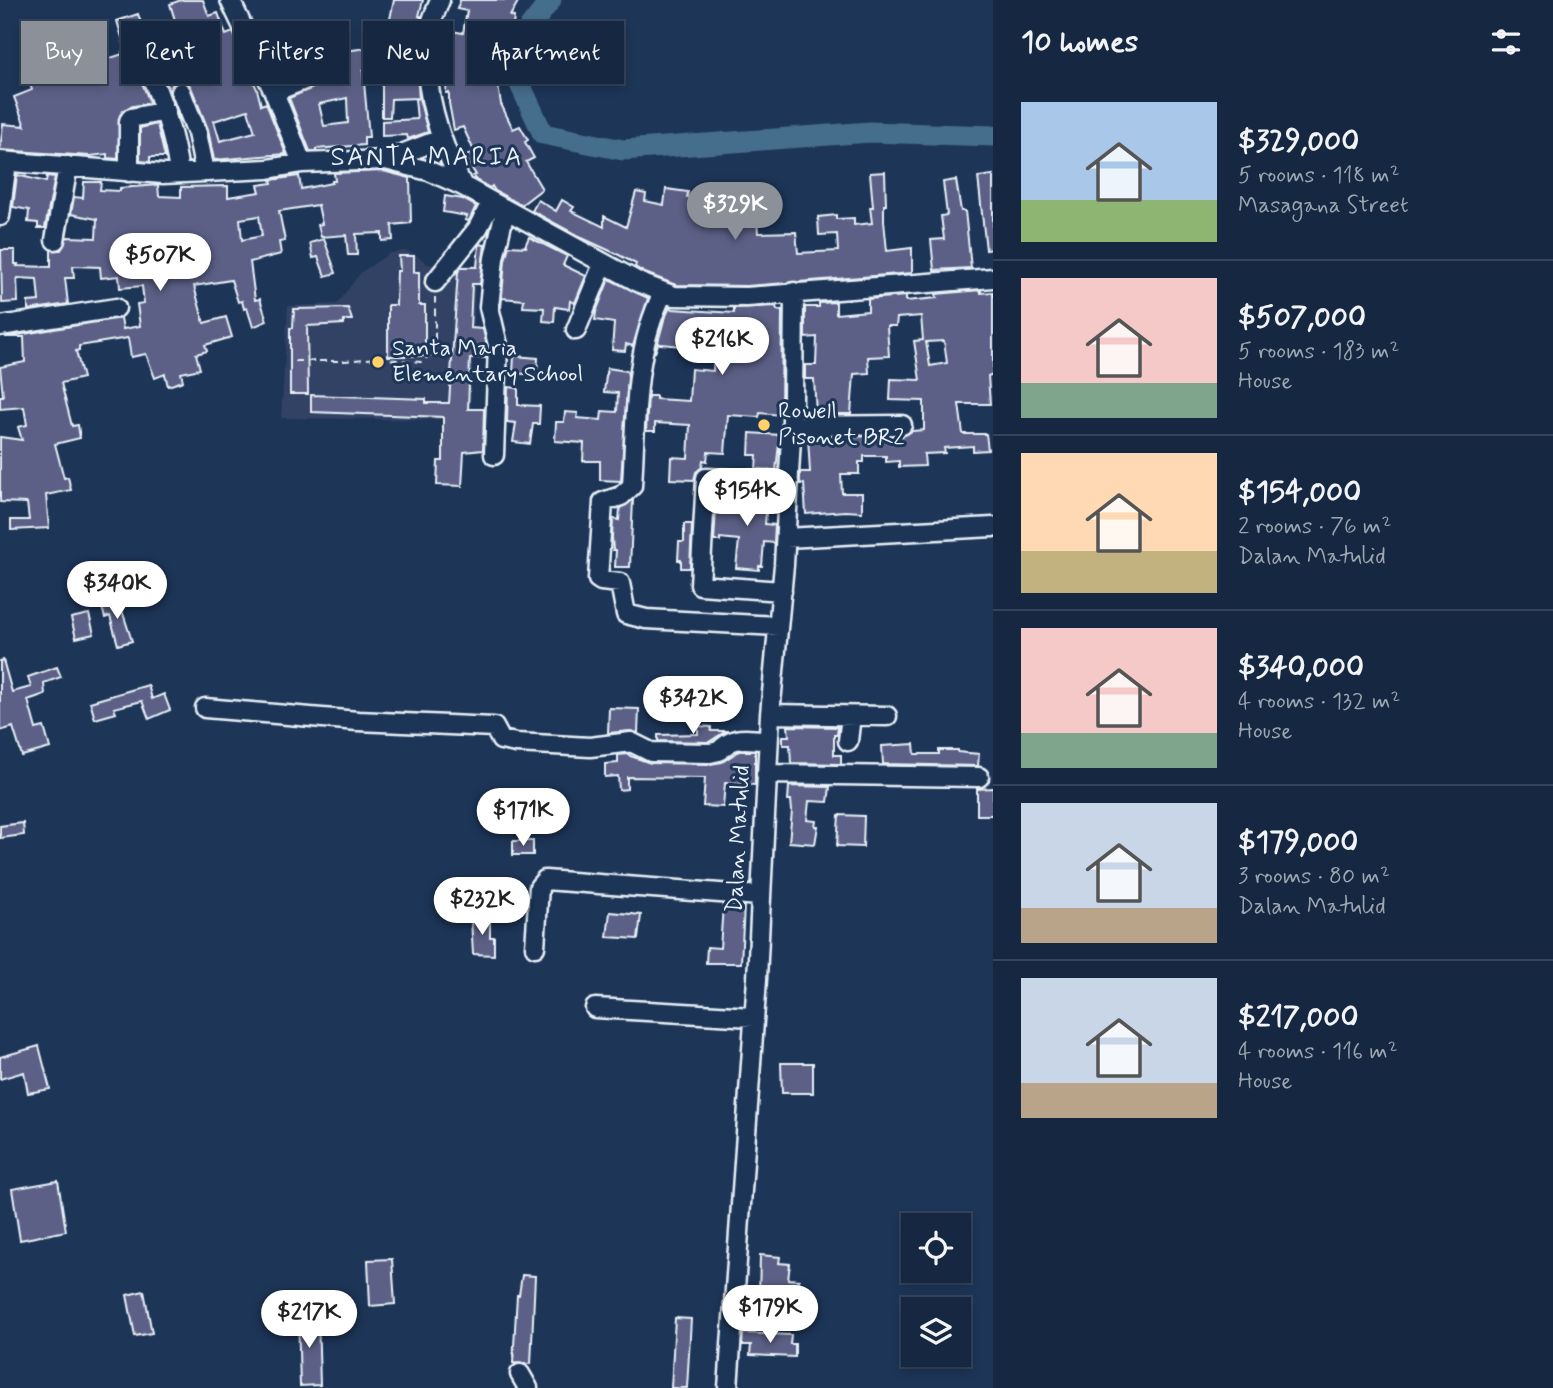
<!DOCTYPE html>
<meta charset="utf-8">
<style>
:root{--surface:#162841;--page:#1f3048;--text:#f1f3f6;--muted:#9ea6b1;--line:#35445a;--accent:#8c9099}
body{margin:0;font-family:Mynerve,sans-serif;background:var(--page);color:var(--text);height:100vh;display:flex;flex-direction:column;font-size:26px;white-space:nowrap}
*{box-sizing:border-box;margin:0}
p{font-size:23px;color:var(--muted)}
.icon{flex:none;width:38px;height:38px;fill:none;stroke:currentColor;stroke-width:2;stroke-linecap:round;stroke-linejoin:round}
.map{position:relative;flex:1;overflow:hidden}
.side{display:flex;flex-direction:column;background:var(--surface);width:560px}
.side>*{flex:none}
.banner{position:absolute;left:21px;top:21px;width:665px;height:63px;display:flex;gap:14px}
.fabs{position:absolute;left:901px;top:1213px;display:grid;gap:14px}
.fabs a{display:grid;place-items:center;width:70px;height:70px;border-radius:0px;background:var(--surface);box-shadow:0 4px 10px #0003,0 0 0 2px var(--line);font-size:35px}
.price{position:absolute;translate:-50% -60px;padding:0 16px;border-radius:24px;background:#fff;color:#222;font-size:23px;line-height:46px;filter:drop-shadow(0 2px 4px #0008)}
.price::after{content:'';position:absolute;left:50%;top:42px;width:21px;height:16px;margin-left:-10px;background:inherit;clip-path:polygon(0 0,100% 0,50% 100%)}
.price.active{background:var(--accent);color:#fff}
ul{padding:0;list-style:none}
li{display:flex;align-items:center;gap:21px;height:175px;padding:0 28px}
li+li{border-top:2px solid var(--line)}
li span{display:grid;place-items:center;flex:none;width:196px;height:140px;border-radius:0px;color:#555}
li>.icon{margin-inline-start:auto}
span .icon{width:84px;height:84px;fill:#fffc;stroke-width:1}
li b{font-size:30px}
h2{display:flex;justify-content:space-between;align-items:center;height:84px;padding:0 28px;font-size:30px}
.pill{padding:0 24px;border-radius:0px;background:var(--surface);box-shadow:0 4px 10px #0003,0 0 0 2px var(--line);font-size:24px;line-height:63px}
.pill.active{background:var(--accent);color:#fff}
main{display:flex;flex:1;min-height:0}
.map>svg:first-child{display:block}
.built{fill:#304265}
.lines{fill:none;stroke-linecap:round;stroke-linejoin:round}
.river{stroke:#446d8c;stroke-width:21}
.building{fill:#5b6086;stroke:#e8f1f8;stroke-width:2;fill-rule:evenodd}
.minor-casing{stroke:#e8f1f8;stroke-width:23}
.path{stroke:#e8f1f8;stroke-width:2;stroke-dasharray:7 5;stroke-linecap:butt}
.minor{stroke:#1d3557;stroke-width:18}
.poi-dot{fill:#ffd166;stroke:#1d3557;stroke-width:2.5}
.labels{text-anchor:middle;dominant-baseline:central;stroke-width:6;stroke-linejoin:round;paint-order:stroke}
.poi-label{font-size:23px;fill:#e8f1f8;stroke:#1d3557;text-anchor:start}
.street-label{font-size:23px;fill:#e8f1f8;stroke:#1d3557}
.quarter-label{font-size:26px;letter-spacing:2px;fill:#e8f1f8;stroke:#1d3557}
</style>
<main>
<div class="map">
<svg width="993" height="1388" viewBox="0 0 993 1388">
<rect width="100%" height="100%" fill="#1d3557"/>
<filter id="ink" filterUnits="userSpaceOnUse"><feTurbulence type="fractalNoise" baseFrequency=".0143" numOctaves="2"/><feDisplacementMap in="SourceGraphic" scale="14" xChannelSelector="R" yChannelSelector="G"/><feConvolveMatrix kernelMatrix="1 2 1 2 8 2 1 2 1" color-interpolation-filters="sRGB"/></filter>
<g filter="url(#ink)">
<path class="built" d="M407,251L416,255L428,264L454,268L458,264L476,265L470,420L281,418L288,306L337,304L361,272L390,253Z"/>
<g class="lines">
<path class="river" d="M551,0L507,56L543,134L623,150L870,132L993,136"/>
</g>
<path class="building" d="M181,0H203L209,16L218,13L226,35L233,32L245,59L243,60L257,89L261,105L266,103L286,154L214,160L208,129L191,87L188,83L178,81L172,85L170,92L158,64L192,52L175,20L170,4ZM248,110L255,132L220,141L214,121Z
M394,0H423L419,16H421L417,30L415,55L419,98L391,99L390,117H382V73L363,71L369,137H364V145L316,149V151H310L289,98L315,87L318,81L317,74L308,68L281,77L272,59L282,55L305,53L328,48L330,53L374,47L376,32L387,33ZM347,98L348,123L324,126L319,104Z
M460,0H519L510,16L514,17L511,43L503,42L502,53L493,52L490,81L497,80L501,104L513,129L520,126L528,140L525,142L534,158L526,162L542,189L521,205L495,191L492,186L490,188L476,180L473,176L476,175L465,157L474,151L463,127L454,130L449,103V93H446L447,77H443L444,60H447L451,31L463,33L467,11L457,9Z
M138,14L143,29L133,33L138,48L132,58L150,103L129,107L120,115L118,159L107,158V154L90,156L0,150L3,124L25,126L14,97L32,90L28,78L70,61L68,55L78,51L83,67L123,54L122,52L126,51L117,21Z
M419,98L428,132L408,139L407,135L382,136V121L417,119L415,99Z
M157,124L165,157H150V162L140,161V128Z
M383,171L410,178L411,223L392,225L393,240L382,241V233L356,234L357,255H348L346,235L321,237L318,225L322,224L318,205L279,211L285,241L279,242L281,254L250,262L255,300L260,299L267,321L253,327L247,308L244,309L242,301L238,302L231,280L194,286L204,323L226,317L232,337L205,345L207,351L196,354L200,369L181,373L183,381L168,386L165,374L155,378L146,354L131,357L128,338L79,346V350L76,351L83,378L61,383L72,426L78,425L80,438L55,444L64,478L68,477L71,490L46,495L49,528L11,530V520H29L27,503L0,502V437L22,440L18,427L27,425L24,407L0,409V396H3L0,367L25,362L24,337H5L121,318L123,329L140,326L137,304L144,303L142,286L120,288L119,276L101,278L100,267L73,266L74,278H65L68,304L28,310V302L39,301L37,279L17,278L18,302L2,303L1,250H15V264H18L17,266L51,267V250H61L67,237L96,238L97,219L71,214L74,197L83,198L84,182H101L100,190L120,191V188L158,185L159,196L181,197V187L228,186V197L260,192L258,185L272,183L271,180L299,176L301,189L332,183V181H335L334,173ZM259,216L262,236L242,240L240,219ZM173,254H199L203,271L171,279Z
M885,172L886,205H884V221L887,251L912,248V273L747,286L676,285L645,273L635,267L636,264L619,255L582,238L532,211L538,200L556,211L562,200L574,207L571,211L604,227V216L626,227L636,192L646,194L645,201L664,205L666,189L688,192L687,197L719,201L720,198L749,200L746,220L757,219L758,233L796,232L798,253L838,251L837,234L819,235L818,217L836,215V219L854,218V225L872,223L870,207H873L870,173Z
M17,175L46,182L47,176L55,177L45,228H38V223L28,222L29,210L13,207Z
M993,175V249L986,250L978,177Z
M956,180L961,211H965L971,268L934,270L931,240L944,239L941,216L947,215L943,182Z
M445,196L463,199L476,206L469,221L465,220L467,216L443,212Z
M529,237L567,256L563,265L586,276L575,303L570,301L569,309L555,307L554,322L543,321L544,308L523,307L524,300L502,298L501,308L505,260L509,246L527,247L525,246Z
M324,239L336,273L325,276L318,257L313,258L310,243Z
M479,244L485,245L480,284H472L470,328L483,329L487,346L486,358H470L468,409H484L483,450L464,452L462,486L437,485L438,461H443V417L311,412V395L426,399V403H449L458,272L461,267H477Z
M399,256H414V272H419V305H425V356H388V305H396L397,271H400Z
M609,279L648,298L633,346L626,344L625,351L612,350L614,323L595,320L596,312Z
M981,290V293L993,292V374L988,376L990,404H959L963,434H986L988,450L973,451V446L944,448L945,453L924,454L925,466L899,467V461L886,462V456H864V462H859V474H841L842,493H862V512L845,511L806,514L804,484H800V472H810L808,437L902,436L912,431L924,430V401L890,400L891,379L920,380L914,341L923,340L921,316L897,318L896,326H887L889,356L868,357L869,373L854,374L851,414H816L814,379H805V365H816L817,337L805,338V307H819V303L836,302V314L868,311V299L906,296V301L937,298L936,294ZM944,341L947,363L930,366L926,342Z
M670,307L672,309L734,313V308L776,306L777,310H782L781,415L760,413L759,417L728,415L725,453L708,452L707,461L703,460L702,467L696,472L694,480L670,479L671,457L688,458L690,425L655,423V431H646L648,396H656V399L689,401L691,369L713,371L714,349L661,344H658L655,353L664,320Z
M348,308L352,320H344V324L307,326L308,394H290V328H293L294,309Z
M514,356L538,358L537,375L513,373Z
M607,368L627,371L628,376L621,481L600,480V461H583L584,443L555,441L556,422H564L565,412L578,413L577,418L601,420L602,411L617,412L618,393L604,392Z
M508,387L518,388V405L540,406L539,424H533L530,444L513,442L516,423L507,422Z
M750,433L780,435L776,470L756,469L757,455H749Z
M717,490L777,493L776,502H767L765,524L775,525L774,543L764,542L762,566H759V570L736,568L739,540L720,538V541H714L716,509L747,512L748,494L717,493Z
M633,500L630,567H615L616,550H613L612,537L613,519L619,520L620,508Z
M684,524H692L690,568H681V560H678L679,542H684Z
M118,598L132,641L118,645L110,616L105,618L101,604Z
M89,614L94,634L76,638L71,618Z
M3,660L12,692L31,687L28,677L57,667L61,677L44,683L45,694L28,700L36,729L44,727L50,748L22,756L13,727L0,731V661Z
M148,685L152,699L164,694L170,710L149,719L142,701L114,708L116,713L95,719L90,702Z
M609,708L639,709L638,733L630,731L608,733Z
M698,726L711,727V731H726L709,742L658,741V735L698,734Z
M788,726L838,727L837,735H834V755H841V764L791,763L790,745H783V736H789Z
M914,744L915,754H939V750H958V752L979,754L978,766L883,764L882,746Z
M739,751H755V785L725,783L723,807L703,806L705,778L627,777V789L619,790L618,776L605,777V764L618,763V755L629,754L630,756L651,763L710,764L722,762Z
M789,786L830,787L828,802L809,801L807,820L816,821L815,826H818L815,844L789,842L792,811L791,800H788Z
M993,788V815H977V789Z
M839,815L864,816L863,847L837,846Z
M23,823L24,835L0,838V826Z
M513,841H533V855H513Z
M723,905L744,906L741,963H706L707,947L720,948Z
M610,912L641,915L638,939L607,937Z
M471,919H490V937H494V955L473,954Z
M39,1046L50,1089L28,1093L24,1072L0,1079V1057Z
M781,1063H813V1093H782Z
M58,1181L66,1231L20,1240L12,1189Z
M760,1255L780,1257L779,1263L790,1264L788,1279L799,1280L798,1294L789,1293L788,1302L759,1300Z
M392,1259L395,1304L370,1306L368,1260Z
M522,1275L535,1276L531,1364L513,1363L517,1295H519Z
M144,1291L152,1333L135,1336L127,1295Z
M298,1314H318L320,1385L300,1386Z
M675,1318L691,1319L687,1388H671Z
M743,1333L791,1335L790,1344H795V1357L750,1355L751,1345H742Z"/>
<g class="lines">
<g class="minor-casing">
<path id="minor" d="M230,0L274,92L302,163
M440,0C436,11 429,24 428,36C422,87 439,142 463,186
M143,58C161,96 174,132 179,173
M181,92L197,133L205,172
M274,92L307,79
M386,160L429,171L463,186L640,283L674,296L747,297L993,278
M0,161L163,174L268,169L302,163L386,160L441,139
M129,172V121L131,118L166,111
M0,216L7,162
M55,240L68,166
M435,282L478,228L491,203
M663,293C633,352 636,422 632,486L621,496L603,502L598,579L601,581L620,583L626,614L646,619L778,626
M0,326L116,308
M576,330L603,264
M792,426L902,425
M494,455L498,345L489,307L494,258L505,211
M786,538L993,527
M782,591L700,585L706,478L789,482
M205,708L358,721L494,727L501,740L516,743L590,747L631,742L651,752L710,753L719,751C735,734 745,740 768,740
M770,714L887,716
M848,741L851,716
M766,774L979,777
M535,947L539,887L545,880L760,896
M595,1008L753,1017
M520,1374L528,1388
M728,1388L757,979L770,714L784,565L793,401L794,292"/>
</g>
<path class="path" d="M295,361H345L376,358L421,362L435,352V297"/>
<use href="#minor" class="minor"/>
</g>
</g>
<g class="poi-dot">
<circle cx="378" cy="362" r="7"/>
<circle cx="764" cy="425" r="7"/>
</g>
<g class="labels">
<g class="poi-label">
<text x="392" y="349">Santa Maria<tspan x="392" dy="26">Elementary School</tspan></text>
<text x="778" y="412">Rowell<tspan x="778" dy="26">Pisonet BR2</tspan></text>
</g>
<g class="street-label">
<text transform="translate(739 839) rotate(-87)">Dalan Matulid</text>
</g>
<g class="quarter-label">
<text x="427" y="158">SANTA MARIA</text>
</g>
</g>
</svg>
<div class="fabs">
<a><svg class="icon" aria-label="locate" viewBox="0 0 24 24"><circle cx="12" cy="12" r="6"/><path d="M12 2v4M12 18v4M2 12h4M18 12h4"/></svg></a>
<a><svg class="icon" aria-label="layers" viewBox="0 0 24 24"><path d="M12 4l9 5-9 5-9-5zM3 14l9 5 9-5"/></svg></a>
</div>
<b class="price active" style="left:735px;top:242px">$329K</b>
<b class="price" style="left:160px;top:293px">$507K</b>
<b class="price" style="left:722px;top:377px">$216K</b>
<b class="price" style="left:747px;top:528px">$154K</b>
<b class="price" style="left:117px;top:621px">$340K</b>
<b class="price" style="left:693px;top:736px">$342K</b>
<b class="price" style="left:523px;top:848px">$171K</b>
<b class="price" style="left:482px;top:937px">$232K</b>
<b class="price" style="left:770px;top:1345px">$179K</b>
<b class="price" style="left:309px;top:1350px">$217K</b>
<div class="banner">
<a class="pill active">Buy</a>
<a class="pill">Rent</a>
<a class="pill">Filters</a>
<a class="pill">New</a>
<a class="pill">Apartment</a>
</div>
</div>
<section class="side">
<h2>10 homes<svg class="icon" aria-label="filters" viewBox="0 0 24 24"><path d="M4 7h16M4 17h16"/><circle cx="9" cy="7" r="2"/><circle cx="15" cy="17" r="2"/></svg></h2>
<ul>
<li><span style="background:linear-gradient(#a9c7e8 70%,#8fb573 0)"><svg class="icon" aria-label="home" viewBox="0 0 24 24"><path d="M3 11l9-7 9 7M6 9v11h12V9"/></svg></span><div><b>$329,000</b><p>5 rooms · 118 m²</p><p>Masagana Street</p></div></li>
<li><span style="background:linear-gradient(#f6c9c9 75%,#7fa58c 0)"><svg class="icon" aria-label="home" viewBox="0 0 24 24"><path d="M3 11l9-7 9 7M6 9v11h12V9"/></svg></span><div><b>$507,000</b><p>5 rooms · 183 m²</p><p>House</p></div></li>
<li><span style="background:linear-gradient(#ffd9b3 70%,#c2b280 0)"><svg class="icon" aria-label="home" viewBox="0 0 24 24"><path d="M3 11l9-7 9 7M6 9v11h12V9"/></svg></span><div><b>$154,000</b><p>2 rooms · 76 m²</p><p>Dalan Matulid</p></div></li>
<li><span style="background:linear-gradient(#f6c9c9 75%,#7fa58c 0)"><svg class="icon" aria-label="home" viewBox="0 0 24 24"><path d="M3 11l9-7 9 7M6 9v11h12V9"/></svg></span><div><b>$340,000</b><p>4 rooms · 132 m²</p><p>House</p></div></li>
<li><span style="background:linear-gradient(#c9d6e8 75%,#b9a48a 0)"><svg class="icon" aria-label="home" viewBox="0 0 24 24"><path d="M3 11l9-7 9 7M6 9v11h12V9"/></svg></span><div><b>$179,000</b><p>3 rooms · 80 m²</p><p>Dalan Matulid</p></div></li>
<li><span style="background:linear-gradient(#c9d6e8 75%,#b9a48a 0)"><svg class="icon" aria-label="home" viewBox="0 0 24 24"><path d="M3 11l9-7 9 7M6 9v11h12V9"/></svg></span><div><b>$217,000</b><p>4 rooms · 116 m²</p><p>House</p></div></li>
</ul>
</section>
</main>
